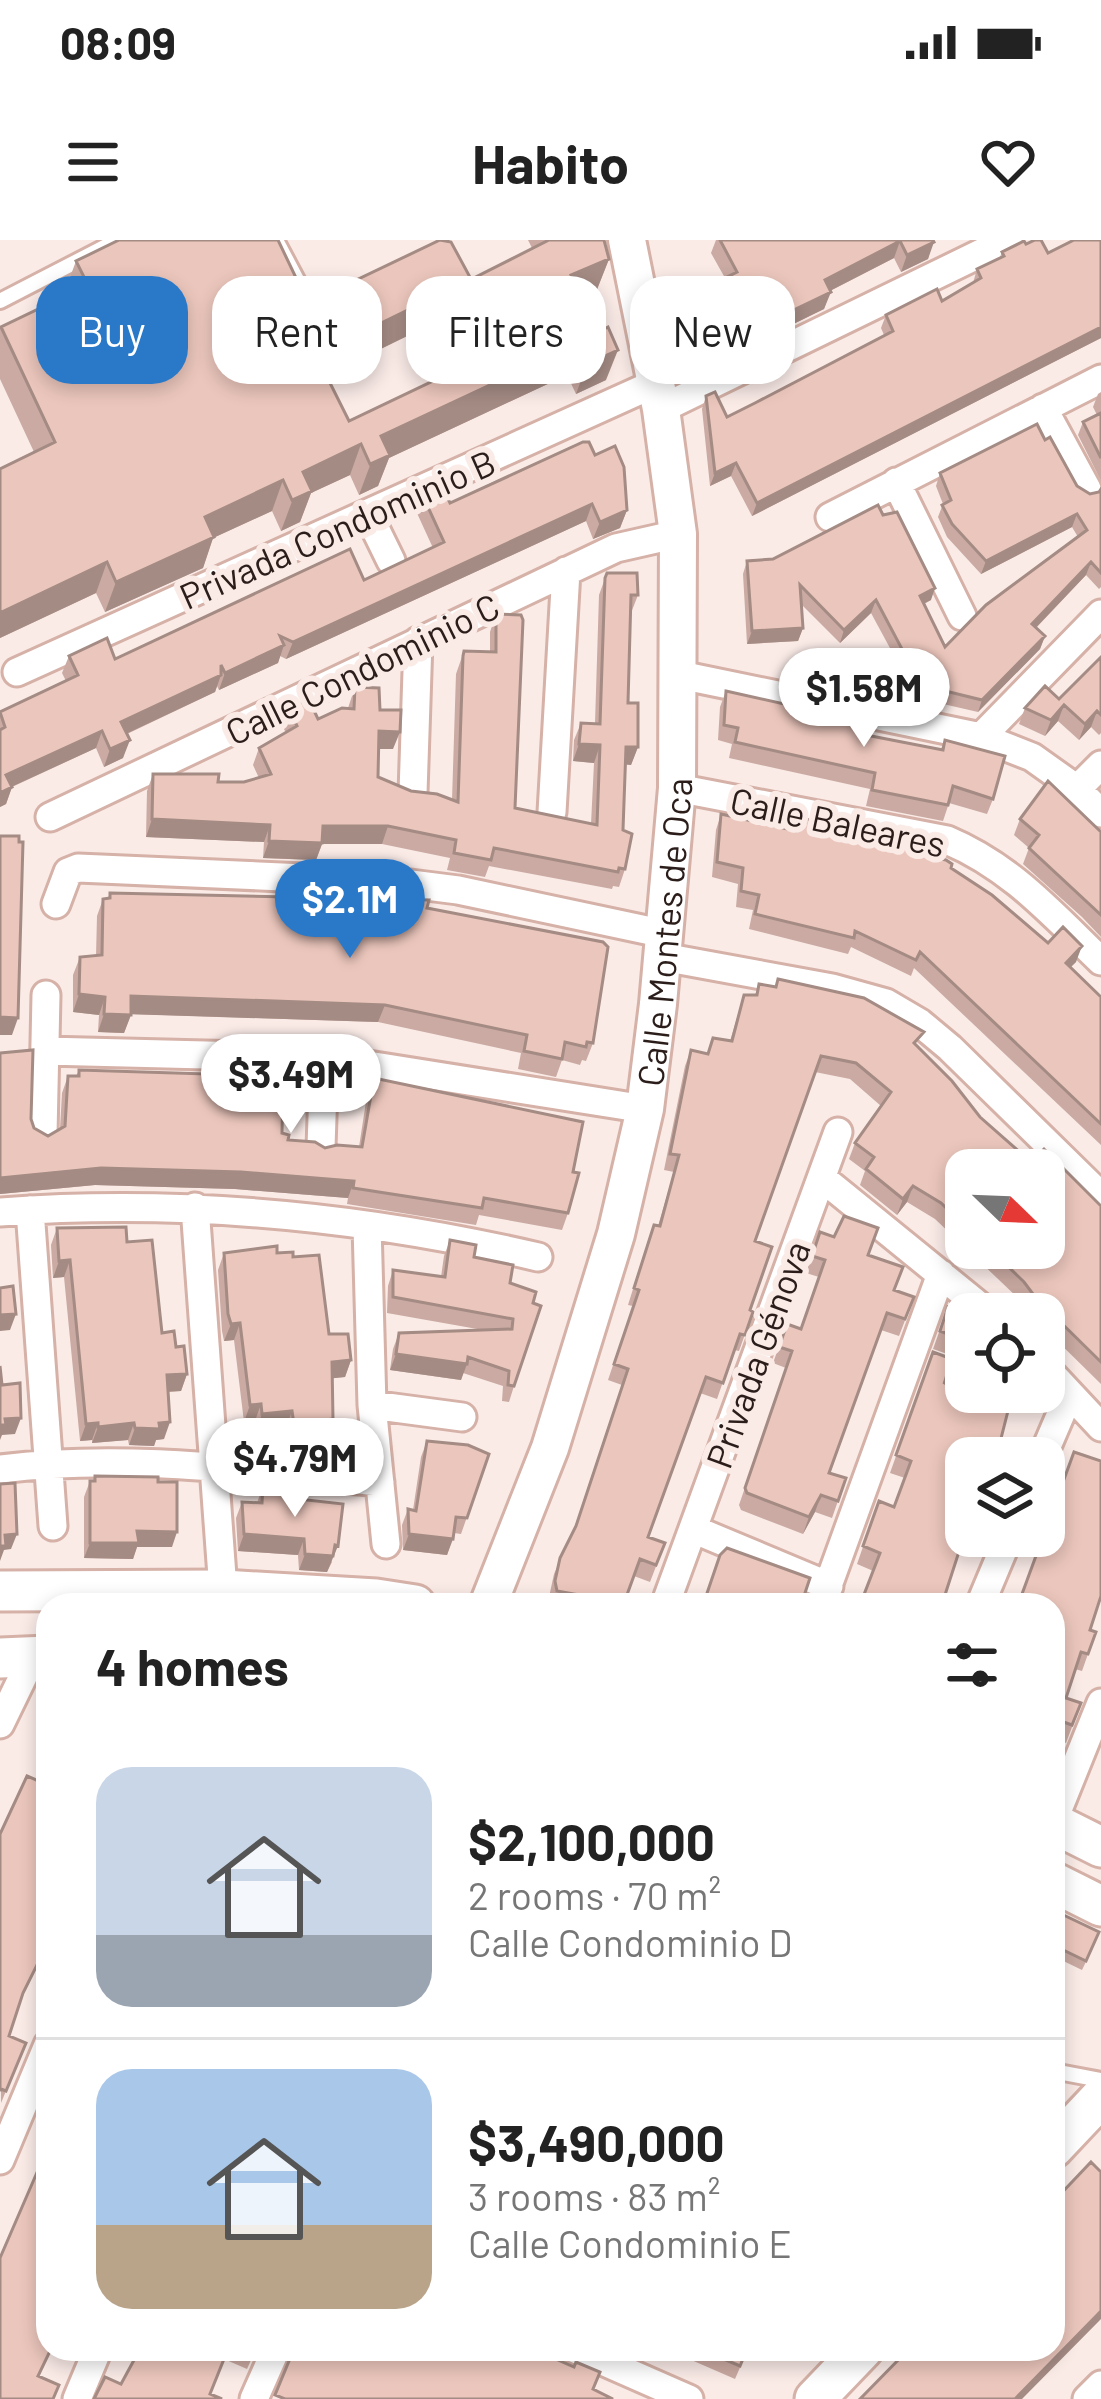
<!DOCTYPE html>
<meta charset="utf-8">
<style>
:root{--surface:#fff;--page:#f6f6f6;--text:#222;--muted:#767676;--line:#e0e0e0;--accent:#2a79c9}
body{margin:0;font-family:Barlow,sans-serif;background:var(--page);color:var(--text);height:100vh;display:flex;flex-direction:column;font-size:45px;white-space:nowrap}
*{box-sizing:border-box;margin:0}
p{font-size:39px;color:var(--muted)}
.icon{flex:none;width:66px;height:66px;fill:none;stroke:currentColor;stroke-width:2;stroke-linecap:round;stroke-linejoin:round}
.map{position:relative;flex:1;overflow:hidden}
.drawer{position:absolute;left:36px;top:1353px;width:1029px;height:768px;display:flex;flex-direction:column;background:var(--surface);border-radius:36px;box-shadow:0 6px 18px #0003}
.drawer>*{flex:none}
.banner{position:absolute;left:36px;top:36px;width:1029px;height:108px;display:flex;gap:24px}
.needle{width:78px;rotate:113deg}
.buttons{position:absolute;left:945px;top:909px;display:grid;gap:24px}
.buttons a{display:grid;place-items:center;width:120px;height:120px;border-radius:24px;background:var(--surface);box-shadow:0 6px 18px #0003;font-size:60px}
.price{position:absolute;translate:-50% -102px;padding:0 27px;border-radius:42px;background:#fff;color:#222;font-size:39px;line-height:78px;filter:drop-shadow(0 3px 6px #0008)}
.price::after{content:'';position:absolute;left:50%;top:72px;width:36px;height:27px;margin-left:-18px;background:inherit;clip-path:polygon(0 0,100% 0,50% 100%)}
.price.current{background:var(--accent);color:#fff}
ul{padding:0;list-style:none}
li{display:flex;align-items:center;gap:36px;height:300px;padding:0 60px}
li+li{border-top:3px solid var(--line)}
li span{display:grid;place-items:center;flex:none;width:336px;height:240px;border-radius:36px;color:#555}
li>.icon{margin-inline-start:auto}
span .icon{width:144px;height:144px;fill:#fffc;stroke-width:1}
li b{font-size:51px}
h2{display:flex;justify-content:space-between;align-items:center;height:144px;padding:0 60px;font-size:51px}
.chip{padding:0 42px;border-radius:36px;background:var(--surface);box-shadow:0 6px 18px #0003;font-size:42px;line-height:108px}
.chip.current{background:var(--accent);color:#fff}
.status{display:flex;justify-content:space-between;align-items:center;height:84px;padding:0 60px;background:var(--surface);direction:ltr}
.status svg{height:33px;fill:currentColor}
header{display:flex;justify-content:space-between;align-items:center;height:156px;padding:0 60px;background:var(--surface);font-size:54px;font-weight:700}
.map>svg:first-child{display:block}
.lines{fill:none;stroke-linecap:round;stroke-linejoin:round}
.service-casing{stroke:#d5b1a7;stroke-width:20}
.minor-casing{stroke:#d5b1a7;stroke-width:33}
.tertiary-casing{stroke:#d5b1a7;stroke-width:42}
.secondary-casing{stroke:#d5b1a7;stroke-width:45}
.service{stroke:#fff;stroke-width:14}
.minor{stroke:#fff;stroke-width:27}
.tertiary{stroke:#fff;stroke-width:36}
.secondary{stroke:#fff;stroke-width:39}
.wall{fill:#caaaa2;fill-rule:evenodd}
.shaded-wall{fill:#a48b84}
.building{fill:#ebc6bc;stroke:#a48b84;stroke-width:3}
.labels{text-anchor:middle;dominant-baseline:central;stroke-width:12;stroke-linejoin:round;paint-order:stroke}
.street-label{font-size:36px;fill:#2b1d1a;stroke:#faebe7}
</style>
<div class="status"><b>08:09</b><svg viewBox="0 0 49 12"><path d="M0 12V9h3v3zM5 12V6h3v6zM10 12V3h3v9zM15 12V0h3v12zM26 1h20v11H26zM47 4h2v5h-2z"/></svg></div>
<header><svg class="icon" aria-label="menu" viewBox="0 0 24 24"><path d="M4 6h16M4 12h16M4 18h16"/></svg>Habito<svg class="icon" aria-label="heart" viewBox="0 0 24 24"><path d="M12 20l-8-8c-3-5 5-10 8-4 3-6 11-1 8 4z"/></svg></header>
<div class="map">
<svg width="1101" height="2159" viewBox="0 0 1101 2159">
<rect width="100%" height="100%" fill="#faebe7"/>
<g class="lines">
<g class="service-casing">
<path id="service" d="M276,0L303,51L318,60L332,53
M0,61L118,0
M1053,1831L1101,1840"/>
</g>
<g class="minor-casing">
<path id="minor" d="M1043,168L1087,249
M661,169L1008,0
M896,242L962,376
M368,274L391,321
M830,277L1101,139
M17,432L656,143
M680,435L981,497L1032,517L1077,549L1101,573
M981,497L1101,374
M677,548L947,600C1011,627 1051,673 1101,721
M1077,549L1101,525
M413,553L418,401
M552,572L566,331
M50,577L616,308L678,294
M56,664L68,632L78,628L395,642L458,650L665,694
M663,717L832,748L886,763L920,783L950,808L1101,956
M45,811L324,818L645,869
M43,895L46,755
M321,907L324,818
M822,938L982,1068
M195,967L223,1350
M30,970L53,1286
M0,972C180,959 363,976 538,1017
M367,986L372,1165L386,1304
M1044,1126L1101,1187
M372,1165L462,1177
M1042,1218L1069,1155
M0,1229C125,1213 255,1231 380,1242
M693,1289L829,1346
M665,1365L838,892
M821,1365L941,1034
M980,1365L1009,1296
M0,1484L33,1416
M1053,1582L1101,1463
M0,1920L48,1805
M575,2109L689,2159
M77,2159L98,2109
M254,2159L276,2109
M1087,2159L1101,2145"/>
</g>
<g class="tertiary-casing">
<g id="tertiary">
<path id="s1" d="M488,1365L550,1208L616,994L645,869L658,764L677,548L678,294L661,169L627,0"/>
</g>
</g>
<g class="secondary-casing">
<path id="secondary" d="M0,1351L223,1350L376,1359L415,1365
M0,1418L48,1416
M1053,1583L1101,1607
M1053,1642L1101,1666
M1053,1908L1101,1857
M815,2159L863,2109"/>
</g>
<use href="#service" class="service"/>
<use href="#minor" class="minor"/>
<use href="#tertiary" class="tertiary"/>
<use href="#secondary" class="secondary"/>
</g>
<path class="wall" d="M528,0H604L609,19L596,52L582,59V70L606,140L576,154L567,135L389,218L378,246L359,255L350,235L311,253L300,282L281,291L272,271L213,298L203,328L105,372L96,353L0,398V229L34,212L0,139V89L1,87L67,55L65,51L76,21L308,63L471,39L532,8ZM454,73L464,98L472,101L521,99L349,181L326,136Z
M716,0H933L928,19L901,32L894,18L830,51L824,69L773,94L768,83L726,101L720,90L691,104L686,71L692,54L725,38L711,13Z
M1026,4L1048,13L1101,98L752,276L731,236L710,246L702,169L706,156L727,177L755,163L884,95L881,88L886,75L942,61L973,43L977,29L1000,17L1002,12Z
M1101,152V241L1078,195L1083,182L1097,175L1093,167L1098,154Z
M1045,200L1077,246L1090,254L1099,252L1101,249V347L1099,349L1086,335L1036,388L1045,396L1040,409L978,472L917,458L871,373L840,403L801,364L803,388L798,401L747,404L743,334L747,321L931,360L924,364L945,407L1078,297L1072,287L981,334L947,297L938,277L943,264L936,246L940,233Z
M583,202L627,270L620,288L593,299L586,281L286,419L280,416L278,423L219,450L217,446L215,452L127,494L123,518L104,527L96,508L12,547L6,564L0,567V472L66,441L62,433L69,416L115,419L364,340L433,308L416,271L422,254L450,263Z
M607,333L638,355L631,373L628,463L638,507L631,525L626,524L623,590L625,629L619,647L613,646L612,649L489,626L485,637L447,630L450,618L382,604H322L316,620L263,618L264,602L146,597L147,551L153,534L218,542H244L259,538L253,525L259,508L286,493L283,487L289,469L318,479L348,468L355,447L380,470L393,509H379L378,537L411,551L452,560L456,434L464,411L490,412V392L496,374L515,568L591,584L594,523L573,521L574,500L581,483H595L599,355Z
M1101,417V493L1099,495L1091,487L1079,500L1058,481L1045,496L1019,484L1025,468L1059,459Z
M726,451L861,494L941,509L945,500L993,559L987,574L949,563L943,581L866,566L870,549L729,518L732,504L718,500L720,467Z
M721,574L794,590L799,577L922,615L951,628L1048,703L1076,722L1070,727L1101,757V905L914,728L911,736L851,707L848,714L749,689L753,670L736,667L738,644L712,637L716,590Z
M1020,579L1101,592V697L1082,677L1023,624L1029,608L1014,595Z
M110,653L427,668L593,803L586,821L582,820L580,825L562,820L556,837L518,829L521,813L378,782L131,774L124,793L98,792L99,775L73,772V735L80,717L96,716L97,676L103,659L108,658Z
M759,744L918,807L980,877L1031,922L1101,966V1144L1044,1088V1074H1023L1025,1068L1018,1058L935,979L907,962L897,975L860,945L865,931L849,919L855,903L881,866L850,839L815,832L755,1001L750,1070L753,1072L739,1111L734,1110L717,1159L700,1153L648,1297L665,1303L650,1342L634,1336L623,1365H551L549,1357L554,1334L574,1289L622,1145L608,1140L633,1066L628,1065L648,1001L658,986L674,932L664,930L685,826L691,810L707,814L713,798L730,801L744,755H755ZM966,930L1044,1008H966Z
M0,813L34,888L48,896L60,889L62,853L68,836H76L79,830L282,893L288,900L325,908L359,907L367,855L374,838L573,932L568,973L562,990L479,975L476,985L347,964L348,958L235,949L95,945L0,954Z
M57,988L127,1002L162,1093L176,1107L187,1134L181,1151L168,1152L164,1199L156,1200L154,1206L129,1205L128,1200L92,1203V1200L80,1201L64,1037L53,1038L51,1005Z
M820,992L868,1015L894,1050L914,1057L899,1096L881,1090L829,1233L846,1238L832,1278L815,1272L803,1294L741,1270L739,1265L786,1128L773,1123L787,1084L801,1089L819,1037L806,1033Z
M450,1000L510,1043L533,1063L514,1146L509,1162L502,1161L503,1146L463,1133L461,1140L390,1130L393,1109L399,1093L483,1090L387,1073L388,1046L393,1030L441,1037L444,1016Z
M224,1013H277L293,1017L329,1094L351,1120L345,1137L332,1138L333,1179L327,1196L288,1201L286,1188L256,1190L255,1181L244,1182L234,1100L224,1101L222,1091L218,1030Z
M948,1067L959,1098L953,1116L933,1109Z
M933,1112L944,1144L966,1152H1017L1007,1174L966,1218L943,1361L857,1324L879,1261L894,1267L905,1238L890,1233Z
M427,1201L489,1214L461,1294L454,1293L447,1315L403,1310L402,1285L408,1269L413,1270L421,1217Z
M1101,1221V1361L1100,1360L1090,1390L1088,1414L1082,1431L1075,1429L1066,1458L1081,1463L1066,1503L1053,1498V1365Z
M95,1236L172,1307H137L133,1319L84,1318V1257L90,1241H93Z
M263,1246L289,1258L332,1322L327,1332L299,1330L298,1315L238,1311L236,1278L242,1262L257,1263Z
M48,1545V1717L43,1715L20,1761L9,1796L26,1803L1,1863L0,1594Z
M1053,1670L1096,1701L1082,1730L1053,1716Z
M140,2109H256L247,2129L224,2119L121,2144Z
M666,2109H748L735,2139Z"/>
<path class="shaded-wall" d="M900,1L894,18L818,57L825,40Z
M934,2L928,19L901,32L907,15Z
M609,19L596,52L569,64H584L572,97L472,101L484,68Z
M465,42L454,73L305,146L316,115Z
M831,52L824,69L773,94L779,77Z
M774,66L768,83L726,101L733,84Z
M727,72L720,90L691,104L698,87Z
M1101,87V98L752,276L757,263Z
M578,104L567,135L389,218L378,246L359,255L381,196Z
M618,110L606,140L576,154L587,124Z
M361,204L350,235L311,253L300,282L281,291L303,232Z
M736,223L731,236L710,246L715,233Z
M283,240L272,271L213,298L203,328L105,372L116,342L205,277Z
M592,264L586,281L286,419L293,402Z
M627,270L620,288L593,299L600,282Z
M1077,274L1072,287L981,334L986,321Z
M107,322L96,353L0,398V373Z
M1091,322L1086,335L1027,397L1032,384Z
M935,348L931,360L915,368L920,356Z
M876,360L871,373L840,403L844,390Z
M803,388L798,401L747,404L752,391Z
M1045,396L1040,409L978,472L982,460Z
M284,405L278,423L219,450L225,433Z
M221,435L215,452L115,499L121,482Z
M1064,465L1058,481L1045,496L1051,480Z
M1097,471L1091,487L1079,500L1085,484Z
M102,491L96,508L0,552L6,535Z
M379,491L400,492L393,509H373Z
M130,500L123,518L104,527L110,509Z
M579,504L600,505L594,523L573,521Z
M626,507H638L631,525L620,524Z
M12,547L6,564L0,567V553Z
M152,579L270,585L264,602L146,597Z
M323,586H388L382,604H322L316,620L263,618L269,601Z
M1082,706L1076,722L1060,738L1066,723Z
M79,754L105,757L99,775L73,772Z
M131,756L385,765L378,782L124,774Z
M104,774L131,775L124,793L98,792Z
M0,777L18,778L12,795H0Z
M101,928L241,932L354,941L348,958L235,949L95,945L0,954V938Z
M913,946L907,962L897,975L903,959Z
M70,1020L64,1037L53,1038L59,1021Z
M16,1074L10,1090L0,1091V1075Z
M240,1083L234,1100L224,1101L231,1084Z
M396,1114L467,1124L461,1140L390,1130Z
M351,1120L345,1137L326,1139L332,1122Z
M187,1134L181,1151L161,1152L167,1135Z
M261,1164L255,1181L244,1182L250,1165Z
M292,1171L286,1188L256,1190L262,1174Z
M21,1178L15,1194L2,1195L0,1200V1185L5,1179Z
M333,1179L327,1196L288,1201L294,1184Z
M170,1182L164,1199L156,1200L154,1206L129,1205L135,1188Z
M98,1183L92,1200L80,1201L86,1184Z
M134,1183L128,1200L92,1203L98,1187Z
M821,1255L815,1272L803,1294L809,1277Z
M137,1291L177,1292L172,1307H137L133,1319L84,1318L90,1303Z
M17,1294L11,1309L4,1310L0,1321V1306L5,1295Z
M244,1294L304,1299L298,1315L238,1311Z
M409,1294L453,1299L447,1315L403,1310Z
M335,1305L338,1306L327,1332L299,1330L305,1314Z
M1101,2071V2079L1022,2159H1015Z"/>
<path class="building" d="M119,0H278L308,63L440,0L451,2L471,39L316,115L349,181L584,69L596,93L608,87L618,110L587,124L578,104L381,196L390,215L370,224L361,204L303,232L312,251L292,260L283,240L205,277L214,297L116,342L107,322L0,373V229L55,202L1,87L88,45L76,21Z
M549,0H604L609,19L571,35L584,64L484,68L477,65L466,42Z
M720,0H933L934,2L907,15L900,1L825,40L831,52L779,77L774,66L733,84L727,72L698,87L692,54L737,32Z
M1035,0H1041L1048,13L1074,0H1101V87L757,263L736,223L715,233L706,156L715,152L727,177L755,163L893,91L886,75L937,49L942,61L981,38L977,29L1004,16L1002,12L1024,1L1026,4Z
M1101,173V218L1083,182Z
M1037,184L1045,200L1050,197L1077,246L1090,254L1099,252L1101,249V333L1091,322L1032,384L1045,396L982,460L921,445L876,360L844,390L800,345L803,388L752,391L747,321L773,319L878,265L883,275L897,272L935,348L920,356L945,407L986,365L1087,290L1077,274L986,321L952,284L942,265L951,260L940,233Z
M583,202H589L595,215L615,206L624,227L627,270L600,282L592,264L293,402L280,396L284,405L225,433L221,425V435L121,482L130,500L110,509L102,491L6,535L12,547L0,553V490L5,487L0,472L78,435L69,416L107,398L115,419L350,309L364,340L444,302L422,254L442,245L450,263Z
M607,333H637L638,355H631L628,463H638V507H626L623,590L632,594L625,629L619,628L618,632L494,608L491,620L454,613L456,600L388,586H323L322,603L269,601L270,585L152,579L153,534H219L218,542H244L271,534L259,508L297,486L289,469L309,460L318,479L342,468L354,469L355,447L379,448L380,470H401L400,492L379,491L378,537L411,551L437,554L458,562L463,416L464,411L496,412V374L521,375L523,380L515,568L597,585L600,505L579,504L581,483L600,484L605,338Z
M1101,417V475L1097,471L1085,484L1064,465L1051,480L1025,468L1045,446L1059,459Z
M726,451L864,482L861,494L943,510L945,500L1005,516L993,559L953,546L948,565L872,550L875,533L735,502L738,488L724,485Z
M1048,541L1101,592V675L1029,608L1039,595L1020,579Z
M721,574L796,591L799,577L825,584L827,578L927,597L922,615L946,620L952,624L951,628L992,655L1048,703L1063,687L1082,706L1066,723L1101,757V884L920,712L916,720L855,691L854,698L755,674L759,655L741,651L743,628L717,622Z
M0,596H19V602H23L18,778L0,777Z
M110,653L429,660L427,668L603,702L608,707L593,803L587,802L586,807L565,802L562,819L524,811L527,795L385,765L131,756V775L104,774L105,757L79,754L80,717L102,715L103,659L110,658Z
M778,739L864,758L924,792L914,803L952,841L980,877L1031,922L1044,909L1101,966V1122L1050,1072L1044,1076L1028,1060L1033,1054L1024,1042L989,1008H1044V930H966V987L941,963L913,946L903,959L866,929L874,917L855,903L891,852L856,823L821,816L755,1001L772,1007L750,1070L753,1072L745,1095L740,1094L723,1143L706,1137L648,1297L665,1303L656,1325L640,1319L624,1363L557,1351L555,1341L560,1318L576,1286L628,1129L614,1124L639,1050L634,1048L654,985L660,986L679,915L670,914L691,810L708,814L713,798L732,801L744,755H757L759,744L776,747Z
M33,810L31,879L34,888L48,896L65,886L68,836H79V830L276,836L283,838L282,893L289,895L288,900L315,902L325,908L337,905L362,907L374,838L583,882L573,932L579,933L568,973L484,958L482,968L353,948L354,941L241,932L101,928L0,938V813Z
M844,976L878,988L868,1015L903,1027L894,1050L914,1057L905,1079L887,1073L875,1106L829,1233L846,1238L838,1261L821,1255L809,1277L747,1253L745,1248L792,1111L779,1107L787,1084L801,1089L825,1020L812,1016L820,992L834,997Z
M126,987L127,1002L152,1000L162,1093L174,1091L176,1107L184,1106L187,1134L167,1135L170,1182L159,1183L160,1189L135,1188L134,1183L98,1187V1183L86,1184L70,1020L59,1021L57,988Z
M450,1000L476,1005L474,1017L513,1025L510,1043L536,1052L533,1063L541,1066L514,1146L508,1145L509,1131L468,1117L467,1124L396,1114L399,1093L512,1089L513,1079L393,1057V1030L445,1037Z
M277,1006V1013L293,1012V1017L319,1015L329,1094H348L351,1120L332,1122L333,1179L294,1184L292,1171L262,1174L261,1164L250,1165L240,1083L231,1084L228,1074L224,1013Z
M13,1046L16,1074L0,1075V1048Z
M948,1067L968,1074L959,1098L940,1091Z
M933,1112L952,1119L944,1144L966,1121V1152H1015L1009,1167L996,1218H966V1290L943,1361L955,1365H860L880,1313L863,1306L879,1261L894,1267L911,1221L896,1215Z
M0,1126L2,1145L20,1143L21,1178L5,1179L6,1185H0Z
M427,1201L468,1205L489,1214L467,1278L456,1277L453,1299L409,1294L408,1269L416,1271Z
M1074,1212L1101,1221V1356L1090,1390L1096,1392L1088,1414L1081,1412L1066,1458L1081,1463L1072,1485L1058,1480L1053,1491V1365H1018Z
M95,1236L158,1237V1242H177V1292L137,1291L139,1303H90V1241H95Z
M15,1243L17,1294L5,1295L6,1306H0V1244Z
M263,1246L290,1248L289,1258L343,1264L338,1306L335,1305L333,1316L305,1314L304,1299L244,1294L242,1262L262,1263Z
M727,1308L810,1338L801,1365H703L720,1315Z
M27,1536L48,1545V1703L23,1753L9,1796L26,1803L6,1851L1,1849L0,1851V1594Z
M1053,1670L1099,1692L1086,1721L1053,1705Z
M48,1907V2109H51L38,2136L59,2145L53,2159H0V2018Z
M1091,1922L1101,1932V2071L1015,2159H860L909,2109H1053V1962Z
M140,2109H228L210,2154L222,2159H94L105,2137L121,2144Z
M234,2109H255L252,2117Z
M294,2109H533L574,2127L576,2122L600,2132L593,2149L613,2159H285L275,2155Z
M700,2109H747L740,2126Z"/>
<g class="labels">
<g class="street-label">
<text transform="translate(337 288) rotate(-24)">Privada Condominio B</text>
<text transform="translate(362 428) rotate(-26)">Calle Condominio C</text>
<text transform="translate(838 581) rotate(12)">Calle Baleares</text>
<text stroke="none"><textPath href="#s1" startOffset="699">Calle Montes de Oca</textPath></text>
<text transform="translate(757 1114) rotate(-70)">Privada Génova</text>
</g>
</g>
</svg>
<div class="buttons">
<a><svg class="needle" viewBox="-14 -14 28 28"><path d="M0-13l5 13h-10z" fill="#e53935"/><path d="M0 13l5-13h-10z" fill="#767676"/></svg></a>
<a><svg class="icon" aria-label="locate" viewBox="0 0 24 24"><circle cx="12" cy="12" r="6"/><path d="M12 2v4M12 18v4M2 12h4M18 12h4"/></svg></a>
<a><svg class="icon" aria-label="layers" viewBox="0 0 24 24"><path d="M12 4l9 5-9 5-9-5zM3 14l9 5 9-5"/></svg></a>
</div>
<b class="price" style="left:864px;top:510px">$1.58M</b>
<b class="price current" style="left:350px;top:721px">$2.1M</b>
<b class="price" style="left:291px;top:896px">$3.49M</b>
<b class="price" style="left:295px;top:1280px">$4.79M</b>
<div class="banner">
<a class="chip current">Buy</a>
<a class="chip">Rent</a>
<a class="chip">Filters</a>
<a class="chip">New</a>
</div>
<section class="drawer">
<h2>4 homes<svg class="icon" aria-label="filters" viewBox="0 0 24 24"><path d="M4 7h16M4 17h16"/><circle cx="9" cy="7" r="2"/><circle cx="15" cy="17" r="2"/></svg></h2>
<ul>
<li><span style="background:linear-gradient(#c9d6e8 70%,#9aa5b1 0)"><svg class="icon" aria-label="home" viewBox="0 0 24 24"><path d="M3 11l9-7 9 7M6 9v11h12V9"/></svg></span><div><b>$2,100,000</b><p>2 rooms · 70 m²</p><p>Calle Condominio D</p></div></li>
<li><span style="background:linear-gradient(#a9c7e8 65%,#b9a48a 0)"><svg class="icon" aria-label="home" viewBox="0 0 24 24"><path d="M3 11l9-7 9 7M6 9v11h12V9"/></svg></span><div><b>$3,490,000</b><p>3 rooms · 83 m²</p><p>Calle Condominio E</p></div></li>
</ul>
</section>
</div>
